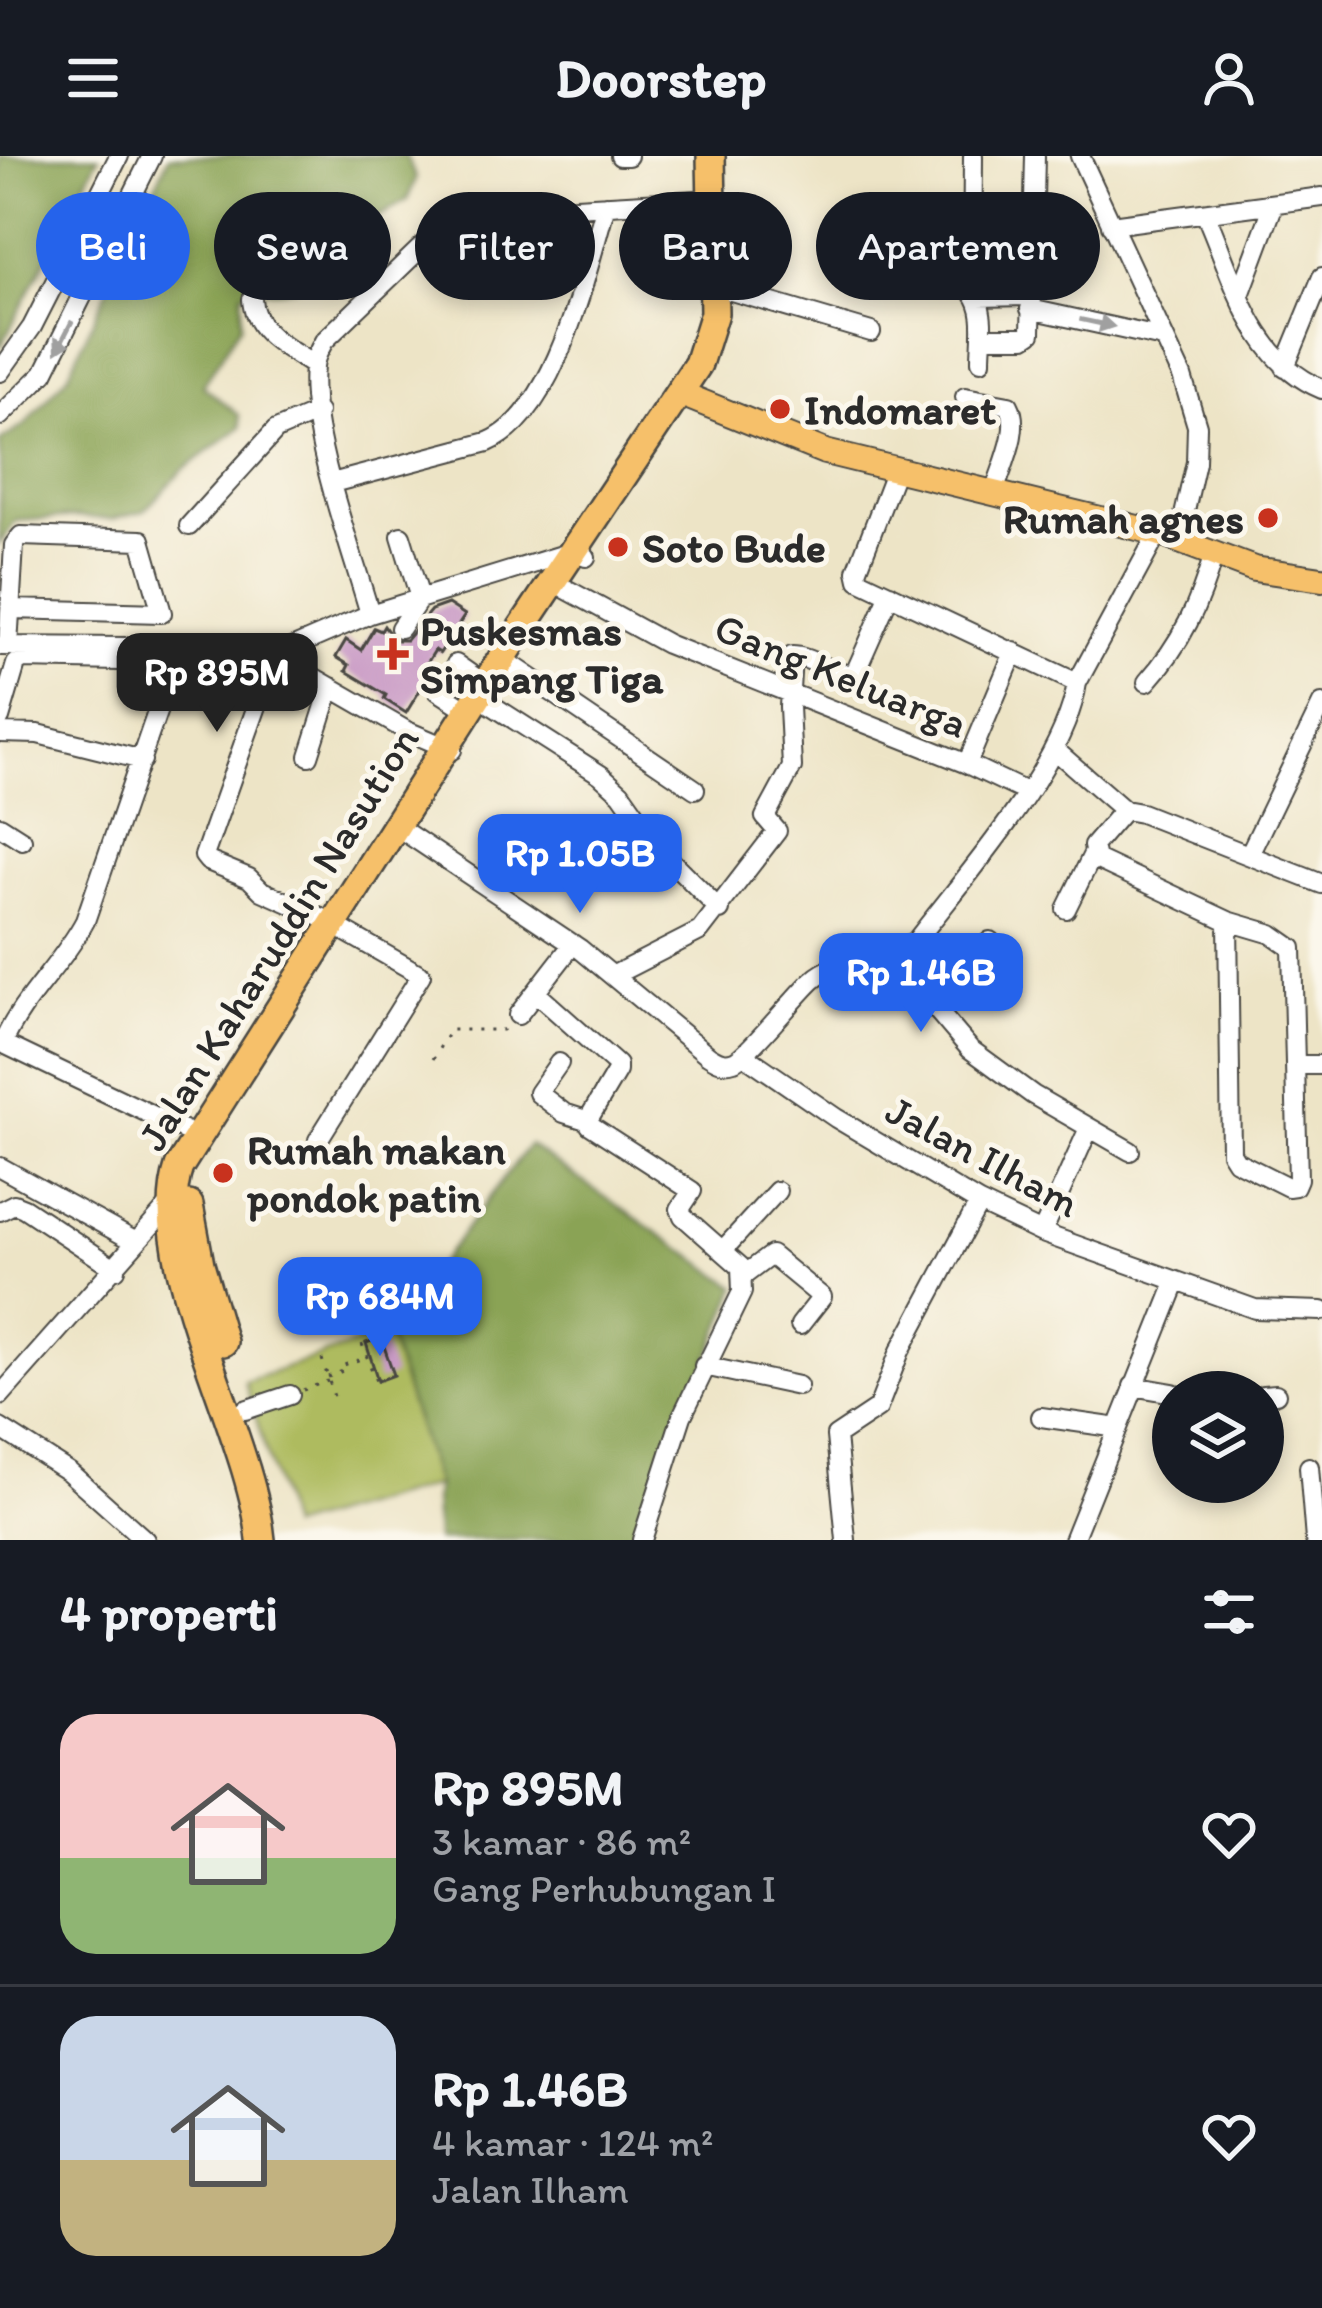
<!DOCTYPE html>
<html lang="id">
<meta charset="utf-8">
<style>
:root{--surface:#171b24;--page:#20242c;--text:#f1f3f6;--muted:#9ea1a6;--line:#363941;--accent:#2563eb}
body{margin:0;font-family:Itim,sans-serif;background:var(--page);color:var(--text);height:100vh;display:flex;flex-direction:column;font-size:45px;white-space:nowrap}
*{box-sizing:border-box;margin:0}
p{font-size:39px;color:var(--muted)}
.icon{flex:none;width:66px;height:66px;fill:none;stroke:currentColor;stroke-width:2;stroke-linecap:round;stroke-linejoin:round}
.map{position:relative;height:1384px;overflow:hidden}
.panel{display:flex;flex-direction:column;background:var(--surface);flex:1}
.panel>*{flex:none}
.banner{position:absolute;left:36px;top:36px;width:1251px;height:108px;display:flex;gap:24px}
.tools{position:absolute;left:1152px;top:1215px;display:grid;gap:24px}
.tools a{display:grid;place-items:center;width:132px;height:132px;border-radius:50%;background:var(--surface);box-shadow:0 6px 18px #0003;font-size:60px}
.price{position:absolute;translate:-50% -102px;padding:0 27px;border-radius:24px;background:var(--accent);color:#fff;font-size:39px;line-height:78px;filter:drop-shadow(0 3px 6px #0008)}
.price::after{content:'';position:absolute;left:50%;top:72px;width:36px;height:27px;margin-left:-18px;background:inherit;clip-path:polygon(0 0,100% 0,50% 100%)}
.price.current{background:#222;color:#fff}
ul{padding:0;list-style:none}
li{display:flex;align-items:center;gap:36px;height:300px;padding:0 60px}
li+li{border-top:3px solid var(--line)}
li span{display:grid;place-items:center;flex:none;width:336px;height:240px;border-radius:36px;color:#555}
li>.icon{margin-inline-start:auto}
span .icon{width:144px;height:144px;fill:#fffc;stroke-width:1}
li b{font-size:51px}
h2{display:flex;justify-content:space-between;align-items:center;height:144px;padding:0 60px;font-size:51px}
.tag{padding:0 42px;border-radius:54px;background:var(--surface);box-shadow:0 6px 18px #0003;font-size:42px;line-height:108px}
.tag.current{background:var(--accent);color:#fff}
header{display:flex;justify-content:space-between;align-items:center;height:156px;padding:0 60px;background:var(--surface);font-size:54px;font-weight:700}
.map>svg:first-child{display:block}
.green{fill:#aebb5e;stroke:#6c7344;stroke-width:3}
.forest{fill:#8aa355;stroke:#5a6740;stroke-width:3}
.building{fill:#ca9cc6}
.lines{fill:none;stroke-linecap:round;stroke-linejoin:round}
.minor-casing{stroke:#484742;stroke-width:22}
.major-casing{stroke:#484742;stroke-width:28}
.highway-casing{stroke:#484742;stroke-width:32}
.path{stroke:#484742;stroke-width:3;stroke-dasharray:3 9;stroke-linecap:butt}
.minor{stroke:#fff;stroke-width:18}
.major{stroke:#f6c06b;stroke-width:24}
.highway{stroke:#f6c06b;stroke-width:27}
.oneway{fill:#a0a0a0}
.poi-dot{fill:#c8321e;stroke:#fbf7ec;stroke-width:4.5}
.labels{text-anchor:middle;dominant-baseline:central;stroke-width:10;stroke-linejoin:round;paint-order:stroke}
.poi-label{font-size:42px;font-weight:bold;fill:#2b2b2b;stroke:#fbf7ec;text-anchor:start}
.street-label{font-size:42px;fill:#2b2b2b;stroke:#fbf7ec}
</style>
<header><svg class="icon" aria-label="menu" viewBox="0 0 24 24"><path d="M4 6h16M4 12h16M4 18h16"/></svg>Doorstep<svg class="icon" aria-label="person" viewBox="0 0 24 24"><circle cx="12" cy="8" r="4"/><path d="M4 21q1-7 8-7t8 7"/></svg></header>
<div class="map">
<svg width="1322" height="1384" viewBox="0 0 1322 1384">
<rect width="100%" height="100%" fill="#fbf7ec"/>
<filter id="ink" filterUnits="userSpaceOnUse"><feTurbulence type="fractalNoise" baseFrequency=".00833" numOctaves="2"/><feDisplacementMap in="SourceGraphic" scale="24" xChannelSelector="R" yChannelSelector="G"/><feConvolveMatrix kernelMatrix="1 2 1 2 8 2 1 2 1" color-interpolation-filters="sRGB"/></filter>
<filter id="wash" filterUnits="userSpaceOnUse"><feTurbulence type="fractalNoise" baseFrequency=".004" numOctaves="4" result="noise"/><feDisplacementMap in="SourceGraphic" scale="48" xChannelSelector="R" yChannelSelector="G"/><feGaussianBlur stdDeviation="2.7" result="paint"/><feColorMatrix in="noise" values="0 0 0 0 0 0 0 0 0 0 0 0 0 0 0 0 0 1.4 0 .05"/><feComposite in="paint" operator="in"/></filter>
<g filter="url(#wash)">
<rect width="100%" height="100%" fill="#ede4c6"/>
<path class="green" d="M387,1177L437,1329L289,1372L245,1226Z"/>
<path class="forest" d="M0,0H99L0,192Z
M169,0H406L416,23L407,44L327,91V108C308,127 285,142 259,132L242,137L241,168L203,230L239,259L241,271L182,315L144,355L112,363L76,361L16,365L0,388V285L26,268L68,219Z
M529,989L737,1131L636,1384H436L434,1342L437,1329L387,1177Z"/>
<g id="blocks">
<path class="building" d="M448,448L465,459L440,497L435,494L424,512L431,516L406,557L384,543L386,539L346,515L349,509L336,501L346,484L361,494L374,472L381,475L384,470L394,484H406L431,454Z
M381,1182L394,1219L378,1225L366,1187Z"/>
</g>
</g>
<g filter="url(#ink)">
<use href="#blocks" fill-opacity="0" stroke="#484742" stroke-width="3"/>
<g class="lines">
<g class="minor-casing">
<path id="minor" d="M620,0H628
M973,0L972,136C987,154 981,182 981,205
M1080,0L1182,220L1197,270L1196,306L1178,386
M1205,57C1234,122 1251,204 1322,233
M1111,69L1322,41
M728,134L871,176
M1240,139L1274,48
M978,141L1029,140
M252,143C254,178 287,191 313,209
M1030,153L1163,182
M984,181H1025L1031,177L1035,0
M1285,211L1322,121
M0,216L32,171L119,0
M965,241L1009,249C1022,273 1001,312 994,337
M0,260L44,217L152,0
M895,316L857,415L859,424L1077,527
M332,327L488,286C557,257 586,115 606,49
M189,370L276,274L318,256
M566,433L667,488L967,608L1026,636
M370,458C352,395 307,273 314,211C314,202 320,193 324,185L456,58L712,43
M400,472L420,442L401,380
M0,490L255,492L275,499L407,575L452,594
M8,490L14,389L21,380L141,384L162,457L11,453
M456,508L486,529
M515,511L695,633
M1147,526C1182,487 1199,449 1214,398
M438,535L469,555
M490,548L601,619L621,637L640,664L647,681L720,754
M0,562L16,508L22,503L218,507L228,494
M0,577L38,578L142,604
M1055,594L1124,654L1141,657L1322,728
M309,600L331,531
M967,608L1014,496
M1124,654L1093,690L1096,703L1228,765L1272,778L1292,792L1298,1023L1295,1030L1288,1031L1236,1005L1231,997L1228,765
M0,670L22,684
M405,676L580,793L708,899C716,904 723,909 734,905C746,901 797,839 812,825C840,800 884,803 916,785C967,718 1065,609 1077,527L1158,377
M1249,699L1322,548
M1066,753L1093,698
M334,767L262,735L249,722L208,705L204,700L275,499L370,458L575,395L586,401
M916,785L958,818L990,785
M890,799L970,893L1033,939L1130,995
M614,819L700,775L777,675L765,661L792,611L789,551L792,500C813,500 834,522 855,517L890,438
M536,837L617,909V915L589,962L590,969L692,1035L680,1053L683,1060L741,1111L742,1136L682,1260L642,1384
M518,859L573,788
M0,886L198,981
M3,887C23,841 62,809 85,765L174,507
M744,899L836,962L979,1047L1042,1077L1255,1153L1322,1155
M559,907L538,937L564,957L589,965
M1296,909H1322
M318,984L421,819L346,776
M0,1011L136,1086
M0,1055L14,1048L24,1052L116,1113
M1042,1077L1089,972
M723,1094L777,1035
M743,1120L771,1099L822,1141L800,1169
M704,1210L798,1230
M1133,1230L1173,1237
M1263,1239L1276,1238
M0,1240L172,1046H178
M245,1254L290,1239
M1041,1261L1118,1272
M0,1272L69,1316L145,1384
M1309,1311L1315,1384
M846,1384L836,1280L878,1252L900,1195L979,1047
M1073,1384L1176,1127"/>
</g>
<g class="major-casing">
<path id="major" d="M679,237L825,296L1158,377L1254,413L1322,423"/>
</g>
<g class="highway-casing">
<path id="highway" d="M189,1049L200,1108L223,1186
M261,1384C251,1277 147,1105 179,1011L513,485L698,208L714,157L711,0"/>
</g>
<path class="path" d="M433,903L450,874H502L510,870
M362,1188L377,1228
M322,1203L336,1247
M328,1221L345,1214L344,1209L367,1201
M303,1234L328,1225"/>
<use href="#minor" class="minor"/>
<use href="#major" class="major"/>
<use href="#highway" class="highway"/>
</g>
<defs><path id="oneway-solid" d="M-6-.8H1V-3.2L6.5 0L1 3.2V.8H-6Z" transform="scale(3)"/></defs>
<g class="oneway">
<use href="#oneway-solid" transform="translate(1097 167) rotate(12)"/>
<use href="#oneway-solid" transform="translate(64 181) rotate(117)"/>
</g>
</g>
<g class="poi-dot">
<circle cx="780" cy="253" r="12"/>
<circle cx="1268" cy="362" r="12"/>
<circle cx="618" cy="391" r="12"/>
<path d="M387 480h12v12h12v12h-12v12h-12v-12h-12v-12h12z"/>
<circle cx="223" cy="1017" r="12"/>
</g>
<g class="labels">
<g class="poi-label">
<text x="804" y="253">Indomaret</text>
<text x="1244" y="362" text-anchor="end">Rumah agnes</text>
<text x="642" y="391">Soto Bude</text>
<text x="420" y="474">Puskesmas<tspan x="420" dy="48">Simpang Tiga</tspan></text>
<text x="247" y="993">Rumah makan<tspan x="247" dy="48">pondok patin</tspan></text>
</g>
<g class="street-label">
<text transform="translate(841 519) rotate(22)">Gang Keluarga</text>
<text transform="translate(278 782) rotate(-58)">Jalan Kaharuddin Nasution</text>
<text transform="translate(983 1000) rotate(28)">Jalan Ilham</text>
</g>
</g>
</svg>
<div class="tools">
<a><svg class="icon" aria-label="layers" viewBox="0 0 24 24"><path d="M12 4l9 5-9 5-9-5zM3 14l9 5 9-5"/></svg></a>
</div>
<b class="price current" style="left:217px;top:579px">Rp 895M</b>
<b class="price" style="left:580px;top:760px">Rp 1.05B</b>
<b class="price" style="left:921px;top:879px">Rp 1.46B</b>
<b class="price" style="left:380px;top:1203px">Rp 684M</b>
<div class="banner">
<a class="tag current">Beli</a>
<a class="tag">Sewa</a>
<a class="tag">Filter</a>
<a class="tag">Baru</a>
<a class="tag">Apartemen</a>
</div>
</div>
<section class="panel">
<h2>4 properti<svg class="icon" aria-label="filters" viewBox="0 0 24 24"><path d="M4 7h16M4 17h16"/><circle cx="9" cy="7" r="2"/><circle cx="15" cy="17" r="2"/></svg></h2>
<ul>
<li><span style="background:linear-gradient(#f6c9c9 60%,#8fb573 0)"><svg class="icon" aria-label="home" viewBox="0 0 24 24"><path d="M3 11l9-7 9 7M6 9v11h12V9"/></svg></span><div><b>Rp 895M</b><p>3 kamar · 86 m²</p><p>Gang Perhubungan I</p></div><svg class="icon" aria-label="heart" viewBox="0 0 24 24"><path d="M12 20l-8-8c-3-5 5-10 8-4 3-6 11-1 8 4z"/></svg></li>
<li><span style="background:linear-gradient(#c9d6e8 60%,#c2b280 0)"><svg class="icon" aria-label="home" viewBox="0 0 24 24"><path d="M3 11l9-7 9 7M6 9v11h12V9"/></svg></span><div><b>Rp 1.46B</b><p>4 kamar · 124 m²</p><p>Jalan Ilham</p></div><svg class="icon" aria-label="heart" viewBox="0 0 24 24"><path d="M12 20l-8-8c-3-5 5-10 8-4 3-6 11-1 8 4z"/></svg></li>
</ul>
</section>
